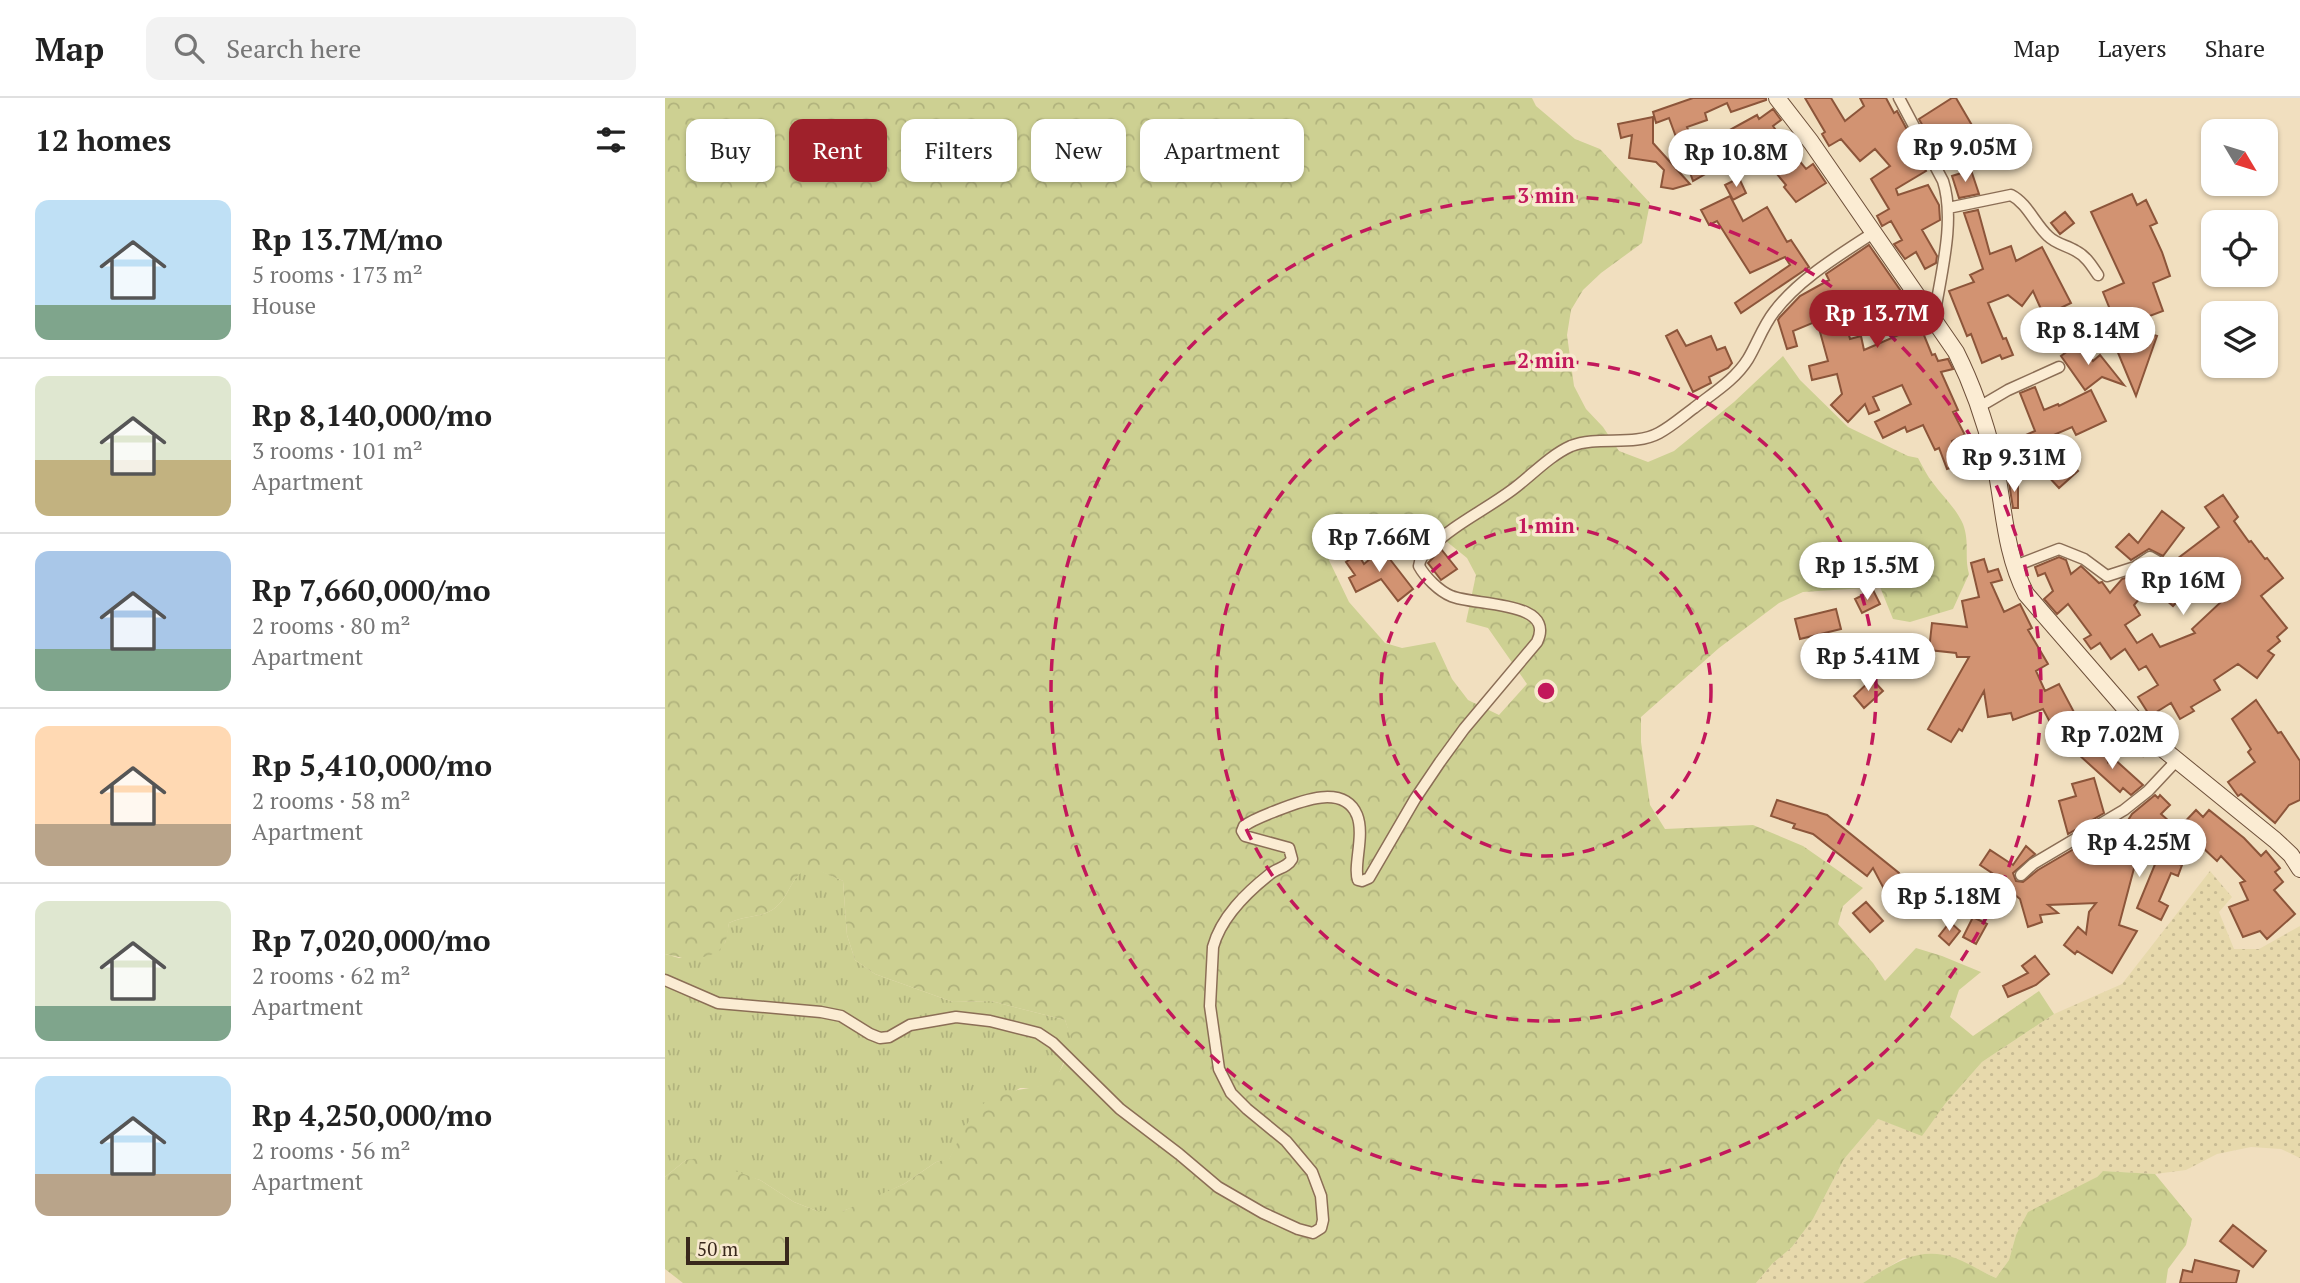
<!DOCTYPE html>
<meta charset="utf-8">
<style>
:root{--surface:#fff;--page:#f2f2f2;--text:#222;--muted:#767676;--line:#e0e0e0;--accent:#9f212b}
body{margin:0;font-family:"PT Serif",serif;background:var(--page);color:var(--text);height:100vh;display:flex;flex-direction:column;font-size:26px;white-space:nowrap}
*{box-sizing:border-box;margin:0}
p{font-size:23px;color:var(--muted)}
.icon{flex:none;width:38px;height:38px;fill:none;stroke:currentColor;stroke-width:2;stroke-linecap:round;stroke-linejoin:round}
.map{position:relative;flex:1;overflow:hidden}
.side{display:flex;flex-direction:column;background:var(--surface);width:665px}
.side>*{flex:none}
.guide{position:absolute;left:21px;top:21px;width:665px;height:63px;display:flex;gap:14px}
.needle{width:46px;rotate:128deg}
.buttons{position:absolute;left:1536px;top:21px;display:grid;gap:14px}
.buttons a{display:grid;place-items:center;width:77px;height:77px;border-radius:14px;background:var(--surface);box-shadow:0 2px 5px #0004;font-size:35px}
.scale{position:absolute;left:21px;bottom:18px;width:103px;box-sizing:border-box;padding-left:7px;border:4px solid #39281c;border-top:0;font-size:19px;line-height:24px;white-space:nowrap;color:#39281c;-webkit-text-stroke:5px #f8e9cf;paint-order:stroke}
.price{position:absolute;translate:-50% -60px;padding:0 16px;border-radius:24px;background:#fff;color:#222;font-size:23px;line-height:46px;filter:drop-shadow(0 2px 4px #0008)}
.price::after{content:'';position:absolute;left:50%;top:42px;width:21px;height:16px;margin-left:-10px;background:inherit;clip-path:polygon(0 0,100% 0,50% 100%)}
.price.selected{background:var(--accent);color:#fff}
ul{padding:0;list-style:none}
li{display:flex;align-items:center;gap:21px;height:175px;padding:0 35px}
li+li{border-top:2px solid var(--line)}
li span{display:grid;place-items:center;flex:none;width:196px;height:140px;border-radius:14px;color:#555}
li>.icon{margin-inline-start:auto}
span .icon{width:84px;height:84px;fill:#fffc;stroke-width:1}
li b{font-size:30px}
h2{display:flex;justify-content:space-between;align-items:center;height:84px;padding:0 35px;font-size:30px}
.chip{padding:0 24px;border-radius:14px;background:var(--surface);box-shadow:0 2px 5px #0004;font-size:24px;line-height:63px}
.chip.selected{background:var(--accent);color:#fff}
header{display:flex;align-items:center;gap:42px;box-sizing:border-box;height:98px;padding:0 35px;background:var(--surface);border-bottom:2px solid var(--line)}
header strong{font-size:33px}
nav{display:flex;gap:38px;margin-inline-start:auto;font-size:24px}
.search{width:490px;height:63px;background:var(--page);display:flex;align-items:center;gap:18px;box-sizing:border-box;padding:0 24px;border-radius:14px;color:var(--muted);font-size:26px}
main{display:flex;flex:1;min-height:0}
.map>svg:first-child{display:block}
.farmland{fill:url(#farmland-dots)}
.grass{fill:url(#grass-tufts)}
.forest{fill:url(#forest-crowns);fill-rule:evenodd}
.building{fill:#d29372;stroke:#8c553a;stroke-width:2;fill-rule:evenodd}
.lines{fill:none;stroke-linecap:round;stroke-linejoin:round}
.street-casing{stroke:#8b6e56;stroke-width:13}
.secondary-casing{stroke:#6d4f39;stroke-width:18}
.street{stroke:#fbecd3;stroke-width:10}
.secondary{stroke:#fbecd3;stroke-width:16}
.ring{fill:none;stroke:#c2185b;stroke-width:3.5;stroke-dasharray:12 9}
.centre{fill:#c2185b;stroke:#f8e9cf;stroke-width:3.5}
.ring-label{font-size:21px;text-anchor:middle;font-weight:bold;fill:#c2185b;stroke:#f8e9cf;stroke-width:7;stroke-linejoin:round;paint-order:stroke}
</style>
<header>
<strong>Map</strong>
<div class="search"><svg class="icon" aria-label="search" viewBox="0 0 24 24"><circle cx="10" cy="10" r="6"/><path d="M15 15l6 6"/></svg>Search here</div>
<nav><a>Map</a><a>Layers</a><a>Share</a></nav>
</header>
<main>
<section class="side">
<h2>12 homes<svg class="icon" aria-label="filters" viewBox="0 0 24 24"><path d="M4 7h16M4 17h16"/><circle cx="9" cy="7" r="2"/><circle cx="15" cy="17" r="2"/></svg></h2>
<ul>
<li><span style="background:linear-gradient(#bfe0f5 75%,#7fa58c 0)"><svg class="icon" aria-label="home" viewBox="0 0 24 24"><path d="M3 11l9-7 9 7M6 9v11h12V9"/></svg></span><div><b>Rp 13.7M/mo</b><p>5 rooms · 173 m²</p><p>House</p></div></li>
<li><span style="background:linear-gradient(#dfe7d0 60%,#c2b280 0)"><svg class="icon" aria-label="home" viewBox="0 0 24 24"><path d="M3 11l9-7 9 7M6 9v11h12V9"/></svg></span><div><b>Rp 8,140,000/mo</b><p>3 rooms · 101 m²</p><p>Apartment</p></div></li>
<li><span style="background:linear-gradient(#a9c7e8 70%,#7fa58c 0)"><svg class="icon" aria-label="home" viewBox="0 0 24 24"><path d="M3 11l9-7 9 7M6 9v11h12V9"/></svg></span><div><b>Rp 7,660,000/mo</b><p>2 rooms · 80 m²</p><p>Apartment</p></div></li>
<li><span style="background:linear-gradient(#ffd9b3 70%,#b9a48a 0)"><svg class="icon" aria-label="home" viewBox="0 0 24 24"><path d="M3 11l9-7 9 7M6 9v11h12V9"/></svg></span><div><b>Rp 5,410,000/mo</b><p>2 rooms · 58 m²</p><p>Apartment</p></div></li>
<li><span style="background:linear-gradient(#dfe7d0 75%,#7fa58c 0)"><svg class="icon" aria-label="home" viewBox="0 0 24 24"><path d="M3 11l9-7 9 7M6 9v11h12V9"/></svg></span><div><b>Rp 7,020,000/mo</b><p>2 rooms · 62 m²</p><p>Apartment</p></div></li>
<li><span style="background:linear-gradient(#bfe0f5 70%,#b9a48a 0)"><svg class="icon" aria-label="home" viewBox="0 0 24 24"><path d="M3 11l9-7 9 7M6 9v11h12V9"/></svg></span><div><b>Rp 4,250,000/mo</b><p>2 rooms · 56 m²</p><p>Apartment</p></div></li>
</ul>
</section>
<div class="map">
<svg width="1635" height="1185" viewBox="0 0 1635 1185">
<defs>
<pattern id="farmland-dots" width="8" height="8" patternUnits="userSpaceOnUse" patternTransform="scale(1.75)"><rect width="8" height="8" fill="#e7d9ac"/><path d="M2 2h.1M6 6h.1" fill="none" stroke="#c7ba93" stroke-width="1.8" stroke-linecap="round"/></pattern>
<pattern id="grass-tufts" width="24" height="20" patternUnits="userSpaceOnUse" patternTransform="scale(1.75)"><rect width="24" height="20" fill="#cdd092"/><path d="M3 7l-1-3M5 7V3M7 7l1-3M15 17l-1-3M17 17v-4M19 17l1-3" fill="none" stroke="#b1b37d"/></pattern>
<pattern id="forest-crowns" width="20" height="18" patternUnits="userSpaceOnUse" patternTransform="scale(1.75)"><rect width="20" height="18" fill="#cdd092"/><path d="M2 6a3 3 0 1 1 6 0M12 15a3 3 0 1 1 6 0" fill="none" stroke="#b1b37d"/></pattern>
</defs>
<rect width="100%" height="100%" fill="#f1dfbf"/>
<path class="farmland" d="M1545,773L1567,799L1554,814L1569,851H1594L1635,828V1060L1616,1051L1586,1049L1552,1056L1521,1072L1490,1076L1438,1073L1432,1079L1351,1137L1344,1162L1331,1180L1289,1160H1238L1198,1185H1091L1107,1166L1127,1149L1148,1121L1179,1061L1213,1021L1257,1037L1280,1006L1317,964L1389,916L1457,886Z"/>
<path class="grass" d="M145,768L178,783L182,837L190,862L210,876L288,904L326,903L400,922L408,944L393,977L385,985L369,990H355L305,1022L284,1062L271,1064L239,1086L201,1104L178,1113H152L129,1104L95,1082L21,1062L0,1079V856L14,860L60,845L64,825C78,817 98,820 110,810C126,797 124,779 145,768Z"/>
<path class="forest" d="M0,0H867L871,8L910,41L935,51L985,105L977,145L936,175L918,192L906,212L902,237L909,288L921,311L938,329L954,353L983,364L1009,353L1069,304L1118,258L1135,282L1183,329L1243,358L1253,360C1258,369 1262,378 1268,385C1278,399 1291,410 1298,426C1305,445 1299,459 1304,476L1288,511L1245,524L1228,521L1215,489L1138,494L1114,505L1054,550L976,619V644L985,707L1000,731L1088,727L1138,748L1198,790L1178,808L1173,826L1208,865L1220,883L1251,850L1277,858L1316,874L1294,892L1285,919L1308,938L1374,893L1389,916L1317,964L1280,1006L1257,1038L1213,1021L1179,1061L1148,1121L1127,1149L1107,1166L1091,1185H18L0,1171V1079L21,1062L34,1060L95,1082L129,1104L152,1113H178L239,1086L271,1064L284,1061C294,1043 304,1015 322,1003C344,987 377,995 391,978C399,969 403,955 407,944L400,922L326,903L288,904L210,876L190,862L182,837L178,783L145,769C124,779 126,797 110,810C98,820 78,817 64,825C63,830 63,836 61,842C53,865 18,861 0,856ZM706,425L736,445L765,430L802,460L811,477L801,524L823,530L862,586L834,617L803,602L787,581L770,544L737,550L720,545L684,504L662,458Z
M1438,1073L1490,1076L1527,1121L1521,1147L1503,1171L1501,1185H1198C1228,1166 1253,1147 1290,1160C1304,1165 1317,1174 1331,1180L1344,1162L1351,1137L1363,1114L1432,1079Z"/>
<path class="building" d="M1028,0H1101V2L1066,14L1062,5L1040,15L1042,22L1022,29L1024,34L1011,39L1004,20L991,25L988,14Z
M1140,0H1166L1180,23L1199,8L1195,0H1221L1229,15L1232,13L1247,41L1242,44L1261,73L1231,91L1233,97L1263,87L1274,107L1275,122L1257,132L1272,158L1271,165L1260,171L1251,154L1240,161L1229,146L1237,142L1226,123L1217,128L1212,118L1224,111L1206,81L1225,68L1210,51L1195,63L1176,41L1164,48L1157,36L1160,34Z
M1287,0H1291L1315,41L1291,55L1277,31L1266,38L1263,33L1261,34L1254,21Z
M1108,11L1116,22L1108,28L1122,48L1141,71L1148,66L1161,85L1131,104L1119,89L1121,87L1087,46L1048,68L1049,71L1028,83L1021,63L1042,52L1039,47L1050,40L1092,17L1094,21Z
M988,19V45L1025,86L1008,91L996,89L999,72L991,64L964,60L967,37L956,40L953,26Z
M1306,72L1314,96L1294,100L1287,78Z
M1074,80L1081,95L1068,102L1060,87Z
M1467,96L1472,107L1481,102L1492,125L1485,128L1497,154L1505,178L1488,185L1498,213L1458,228L1492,238L1471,298L1451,250L1459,226L1444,232L1438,217L1446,214L1438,194L1459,185L1426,114Z
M1065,98L1078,123L1102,109L1122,144L1126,142L1144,169L1076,215L1070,205L1125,167L1120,159L1085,175L1052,123L1044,127L1036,112Z
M1313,112L1325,156L1346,148L1351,163L1377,149L1406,205L1379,218L1368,193L1357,208L1343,197L1323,205L1338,241L1341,240L1348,257L1337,261L1335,257L1317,265L1306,236L1302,238L1284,193L1309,184L1305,177L1318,171L1299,115Z
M1400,114L1409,125L1395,136L1386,125Z
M1204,147L1238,196L1244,212L1248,211L1252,216L1256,225H1254L1267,257L1270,256L1273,263L1283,261L1288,271L1276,274L1293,312L1288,314L1300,337L1287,343L1294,367L1282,371L1274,350L1270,352L1258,327L1242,334L1240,329L1218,340L1210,324L1246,306L1237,287L1208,299L1214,312L1204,316L1200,306L1183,324L1166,307L1177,296L1172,276L1147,282L1144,268L1163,263L1152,223L1128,233L1132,248L1122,251L1113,222L1115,219L1135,198L1164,182L1161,176ZM1206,196L1207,198L1210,197L1218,218L1228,215L1236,236L1199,252L1196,238L1185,241L1177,211Z
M1012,232L1021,248L1046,238L1052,252L1060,249L1067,265L1063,270L1044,279L1046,285L1028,294L1001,238Z
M1414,245L1428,263L1435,257L1459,287L1437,279L1420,292L1396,258Z
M1370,289L1379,312L1393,306L1394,308L1426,292L1441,323L1411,337L1407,329L1384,339L1388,349L1363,360L1354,340L1370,333L1355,295Z
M1400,359L1413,373L1394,390L1381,376Z
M1344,385H1353V410H1348Z
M1558,397L1573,419L1569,423L1584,444L1586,443L1600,461L1602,460L1618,480L1596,498L1622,530L1612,539L1615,543L1603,553L1609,557L1592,580L1573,566L1549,582L1555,592L1526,609L1529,613L1515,621L1506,605L1485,618L1473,599L1493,587L1481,568L1474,572L1460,551L1446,561L1435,545L1426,551L1419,541L1426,537L1403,506L1392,516L1379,501L1388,493L1380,475L1373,478L1370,469L1394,459L1401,462L1406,476L1416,468L1434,485L1437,484L1445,495L1457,481L1473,476L1485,468L1489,470L1476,488L1481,493L1469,507L1475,517L1460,527L1472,545L1487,536L1495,549L1530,535L1527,531L1557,503L1542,486L1555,478V471L1553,468L1545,467L1529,473L1518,471L1508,464L1554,429L1540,409Z
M1497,413L1519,430L1498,458L1484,451L1466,462L1451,449L1464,436L1473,445Z
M717,451L748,491L733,503L716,481L691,494L684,480L690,477L681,464L693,456L699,466Z
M776,451L792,471L776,482L763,465Z
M1319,461L1323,474L1333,471L1337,482L1326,485L1339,514L1355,506L1367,530L1363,532L1383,566L1371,573L1380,593L1394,586L1410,616L1387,628L1378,611L1348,622L1346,615L1323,619L1319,593L1297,633L1294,631L1286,644L1263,631L1304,559H1292L1291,555L1264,552L1267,525L1302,529L1297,503L1314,499L1306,465Z
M1495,475L1512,485L1526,489L1508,508L1482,485Z
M1208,492L1215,506L1197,515L1190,501Z
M1171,511L1176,531L1135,541L1130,521Z
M1253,551L1260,566L1235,579L1228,564Z
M1207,581L1218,593L1199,610L1189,598Z
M1591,602L1613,635L1616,634L1635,663V702L1624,707L1610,725L1576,696L1573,698L1563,684L1590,664L1583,654L1586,651L1567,621Z
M1455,621L1483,651L1478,658L1462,643H1464L1451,630V625Z
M1439,649L1443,664L1447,659L1478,687L1466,697L1458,690L1455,694L1413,656Z
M1429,680L1439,715L1403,736L1394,703L1411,698L1407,686Z
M1490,697L1493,700L1495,697L1505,707L1496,716L1513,731L1531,712L1538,719L1544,712L1579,740L1596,758L1601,753L1615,770L1610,774L1618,784L1609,792L1630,816L1602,841L1595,833L1578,839L1564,809L1583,802L1575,785L1580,783L1556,758L1552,763L1537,749L1527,760L1493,730L1490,734L1481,725L1454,827L1472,833L1447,875L1412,853L1410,856L1399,847L1413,829L1421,836L1424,814L1431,805L1383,807L1393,815L1375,817L1377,824L1363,829L1355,801L1334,783L1336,781L1315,767L1325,752L1348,767L1361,748L1370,756L1348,775L1351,783L1358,784L1373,772L1450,727H1460L1467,716Z
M1112,702L1162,717L1234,775L1246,799L1228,808L1208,770L1202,778L1148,736L1128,730L1130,726L1106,718Z
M1493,759L1517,767L1513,778L1506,775L1494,803L1503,808L1496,822L1472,810Z
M1201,804L1218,823L1205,834L1188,815Z
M1308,819L1322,826L1311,846L1298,839Z
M1285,824L1295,833L1284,847L1274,838Z
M1370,858L1384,876L1371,887L1343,899L1338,888L1363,875L1357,868Z
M1568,1127L1601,1153L1588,1169L1555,1143Z
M1530,1162L1574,1173L1571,1185H1515L1518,1172L1527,1174Z"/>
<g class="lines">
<g class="street-casing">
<path id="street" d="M1234,0L1278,83C1291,123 1275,179 1269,220
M1283,110L1346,97C1362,105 1370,126 1383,138C1391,146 1401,147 1411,153C1421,158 1427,168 1433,177
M1314,309L1343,292L1394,269
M1350,468L1394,451L1419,461L1442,478L1470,469L1485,459C1509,471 1519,492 1548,474
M1356,777L1368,766L1459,712L1483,693L1512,662
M0,882L53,905L156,914L176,918L205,936L215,940L224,939L245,927L291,919L325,923L373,935L388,945L455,1011L514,1056L553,1089L598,1115L633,1131L648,1135L656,1130L658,1122L656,1098L647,1074L621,1043L582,1011L566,995L554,971L545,908L548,849C556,819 581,795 605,776C612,770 622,770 627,761L624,750L580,738L577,733L579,728C587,722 598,718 608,714C631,705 678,684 692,717C700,737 688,768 693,782L697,783L704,780L750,701L775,664L799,631L872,544C892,502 808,508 786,498C774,493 760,479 754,468C755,460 759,455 765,450C788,427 820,412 847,392C866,378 884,358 906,348C934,337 968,349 994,335C1007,328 1018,318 1029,310C1048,295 1070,282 1083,261C1092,246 1098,228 1109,214C1134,181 1173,158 1208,135"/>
</g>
<g class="secondary-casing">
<path id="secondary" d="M1112,0L1146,44L1291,254C1308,288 1320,323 1329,360C1339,406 1339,453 1361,496L1478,631L1498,651L1610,742L1626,757L1635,771"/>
</g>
<use href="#street" class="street"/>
<use href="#secondary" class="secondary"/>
</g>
<g class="ring">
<circle cx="881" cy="593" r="165"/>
<circle cx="881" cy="593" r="330"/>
<circle cx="881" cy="593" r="495"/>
</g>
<circle cx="881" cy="593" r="10" class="centre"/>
<g class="ring-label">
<text x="881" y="105">3 min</text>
<text x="881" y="270">2 min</text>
<text x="881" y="435">1 min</text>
</g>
</svg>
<div class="buttons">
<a><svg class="needle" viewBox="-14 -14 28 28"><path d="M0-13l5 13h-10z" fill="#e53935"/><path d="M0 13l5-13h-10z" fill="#767676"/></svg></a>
<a><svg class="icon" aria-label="locate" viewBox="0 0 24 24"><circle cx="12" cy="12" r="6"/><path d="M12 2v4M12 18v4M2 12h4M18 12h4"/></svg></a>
<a><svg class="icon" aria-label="layers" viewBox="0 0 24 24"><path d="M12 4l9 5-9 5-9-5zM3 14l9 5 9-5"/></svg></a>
</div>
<div class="scale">50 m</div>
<b class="price" style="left:1300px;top:86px">Rp 9.05M</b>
<b class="price" style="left:1071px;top:91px">Rp 10.8M</b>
<b class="price selected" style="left:1212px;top:252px">Rp 13.7M</b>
<b class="price" style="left:1423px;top:269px">Rp 8.14M</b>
<b class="price" style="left:1349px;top:396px">Rp 9.31M</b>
<b class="price" style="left:714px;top:476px">Rp 7.66M</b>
<b class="price" style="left:1202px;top:504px">Rp 15.5M</b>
<b class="price" style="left:1518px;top:519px">Rp 16M</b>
<b class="price" style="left:1203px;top:595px">Rp 5.41M</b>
<b class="price" style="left:1447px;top:673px">Rp 7.02M</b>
<b class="price" style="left:1474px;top:781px">Rp 4.25M</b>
<b class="price" style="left:1284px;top:835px">Rp 5.18M</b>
<div class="guide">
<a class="chip">Buy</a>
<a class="chip selected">Rent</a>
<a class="chip">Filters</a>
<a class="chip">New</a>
<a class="chip">Apartment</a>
</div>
</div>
</main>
